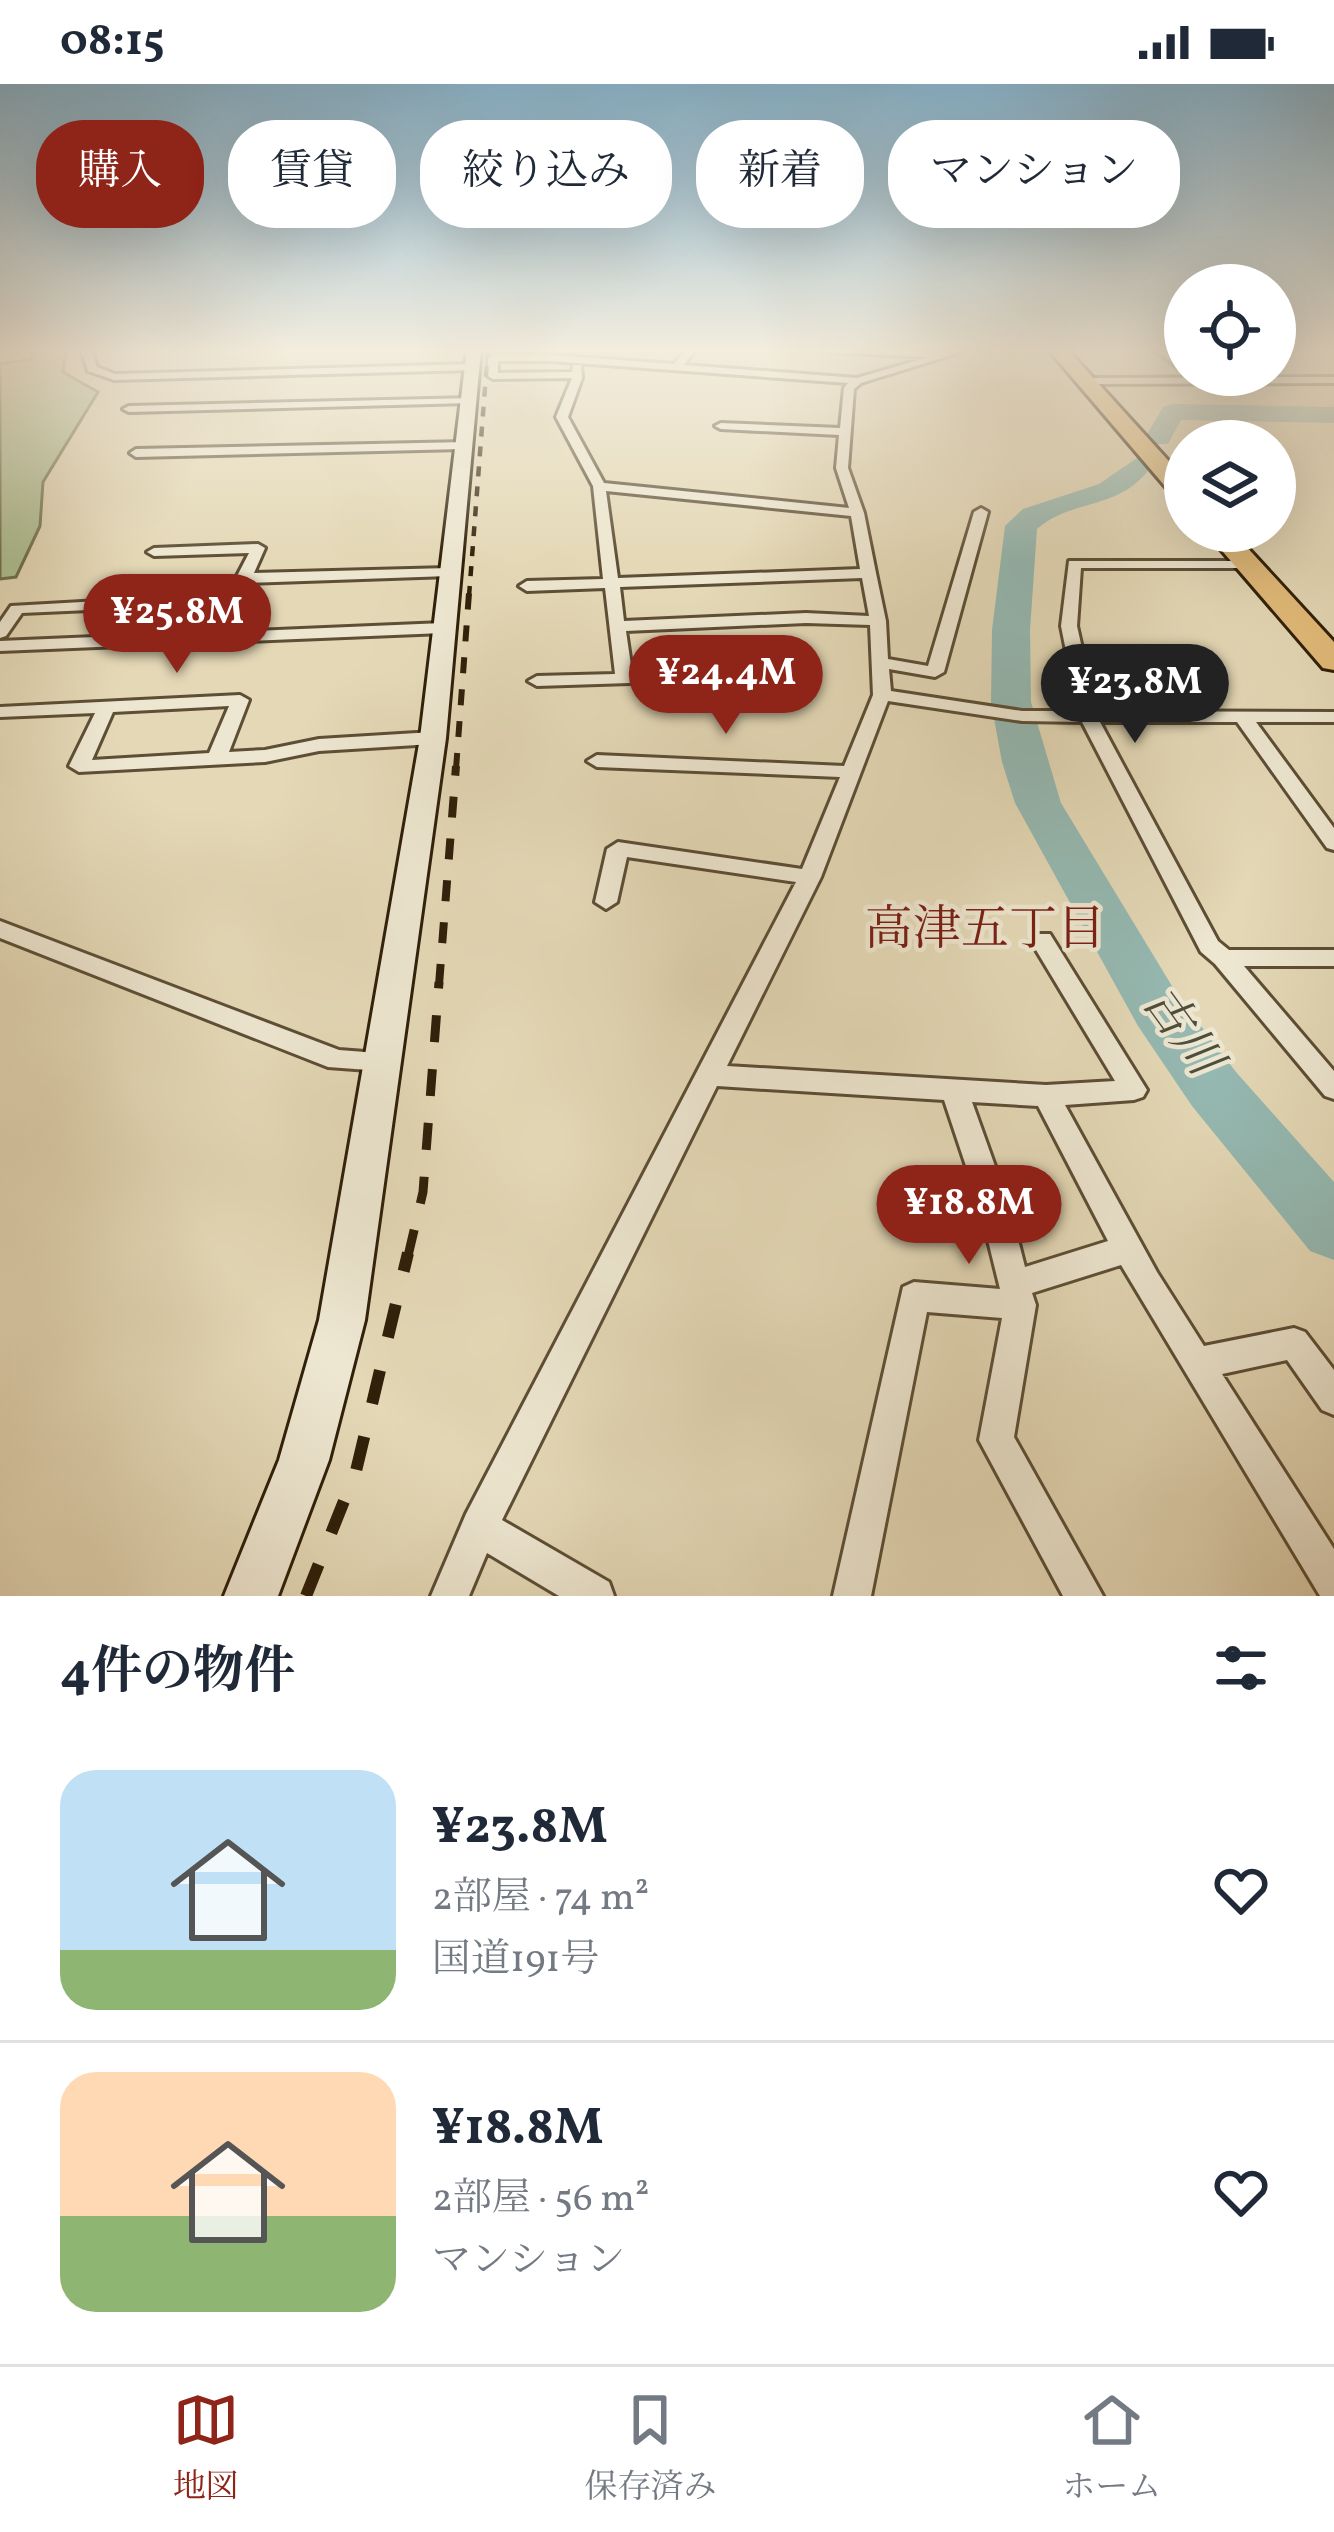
<!DOCTYPE html>
<html lang="ja">
<meta charset="utf-8">
<style>
:root{--surface:#fff;--page:#f2f2f3;--text:#1f2937;--muted:#747a83;--line:#e0e1e3;--accent:#8f2418}
body{margin:0;font-family:Vollkorn,"Noto Serif JP",serif;background:var(--page);color:var(--text);height:100vh;display:flex;flex-direction:column;font-size:45px;white-space:nowrap}
*{box-sizing:border-box;margin:0}
p{font-size:39px;color:var(--muted)}
.icon{flex:none;width:66px;height:66px;fill:none;stroke:currentColor;stroke-width:2;stroke-linecap:round;stroke-linejoin:round}
.map{position:relative;height:1512px;overflow:hidden}
.details{display:flex;flex-direction:column;background:var(--surface);flex:1}
.details>*{flex:none}
.top-card{position:absolute;left:36px;top:36px;width:1263px;height:108px;display:flex;gap:24px}
.tools{position:absolute;left:1164px;top:180px;display:grid;gap:24px}
.tools a{display:grid;place-items:center;width:132px;height:132px;border-radius:50%;background:var(--surface);box-shadow:0 12px 48px #0002;font-size:60px}
.price{position:absolute;translate:-50% -102px;padding:0 27px;border-radius:42px;background:var(--accent);color:#fff;font-size:39px;line-height:78px;filter:drop-shadow(0 3px 6px #0008)}
.price::after{content:'';position:absolute;left:50%;top:72px;width:36px;height:27px;margin-left:-18px;background:inherit;clip-path:polygon(0 0,100% 0,50% 100%)}
.price.selected{background:#222;color:#fff}
ul{padding:0;list-style:none}
li{display:flex;align-items:center;gap:36px;height:300px;padding:0 60px}
li+li{border-top:3px solid var(--line)}
li span{display:grid;place-items:center;flex:none;width:336px;height:240px;border-radius:36px;color:#555}
li>.icon{margin-inline-start:auto}
span .icon{width:144px;height:144px;fill:#fffc;stroke-width:1}
li b{font-size:51px}
h2{display:flex;justify-content:space-between;align-items:center;height:144px;padding:0 60px;font-size:51px}
.chip{padding:0 42px;border-radius:48px;background:var(--surface);box-shadow:0 12px 48px #0002;font-size:42px;line-height:108px}
.chip.selected{background:var(--accent);color:#fff}
.status{display:flex;justify-content:space-between;align-items:center;height:84px;padding:0 60px;background:var(--surface);direction:ltr}
.status svg{height:33px;fill:currentColor}
.dock{display:flex;justify-content:space-around;align-items:center;height:168px;border-top:3px solid var(--line);background:var(--surface);font-size:33px;color:var(--muted)}
.dock a{display:grid;justify-items:center;gap:6px}
.dock .selected{color:var(--accent)}
.map>svg:first-child{display:block}
.green{fill:#aec093;stroke:#6f704e;stroke-width:3}
.lines{fill:none;stroke-linecap:round;stroke-linejoin:round}
.river{fill:#95b9b2;fill-rule:evenodd}
.street-casing{stroke:#5d4e35;stroke-width:6}
.secondary-casing{stroke:#30200a;stroke-width:6}
.highway-casing{stroke:#30200a;stroke-width:6}
.street{fill:#ede6d0;fill-rule:evenodd}
.secondary{fill:#ede6d0;fill-rule:evenodd}
.highway{fill:#e2bc7b;fill-rule:evenodd}
.rail-far4{stroke:#30200a;stroke-width:4.5;stroke-dasharray:10 10;stroke-linecap:butt}
.rail-far3{stroke:#30200a;stroke-width:6;stroke-dasharray:16 16;stroke-linecap:butt}
.rail-far2{stroke:#30200a;stroke-width:8;stroke-dasharray:21 21;stroke-linecap:butt}
.rail-far1{stroke:#30200a;stroke-width:9;stroke-dasharray:27 27;stroke-linecap:butt}
.rail{stroke:#30200a;stroke-width:12;stroke-dasharray:34 34;stroke-linecap:butt}
.labels{text-anchor:middle;dominant-baseline:central;stroke-width:9;stroke-linejoin:round;paint-order:stroke}
.neighbourhood-label{font-size:48px;fill:#7a1f14;stroke:#ede6d0}
.water-label{font-size:48px;font-style:italic;fill:#4e4e3c;stroke:#ede6d0}
</style>
<div class="status"><b>08:15</b><svg viewBox="0 0 49 12"><path d="M0 12V9h3v3zM5 12V6h3v6zM10 12V3h3v9zM15 12V0h3v12zM26 1h20v11H26zM47 4h2v5h-2z"/></svg></div>
<div class="map">
<svg width="1334" height="1512" viewBox="0 0 1334 1512">
<rect width="100%" height="100%" fill="#e4d8b6"/>
<filter id="stains"><feTurbulence type="fractalNoise" baseFrequency=".00167" numOctaves="4"/><feColorMatrix values="0 0 0 0 .2 0 0 0 0 .09 0 0 0 0 .02 0 0 0 .5 -.17"/></filter>
<radialGradient id="worn" r=".72"><stop offset=".6" stop-color="#630" stop-opacity="0"/><stop offset="1" stop-color="#630" stop-opacity=".3"/></radialGradient>
<path class="green" d="M30,265H66L63,288L98,308L43,398L40,442L16,493L0,495V280L32,275Z"/>
<g class="lines">
<path class="river" d="M1172,320L1334,323V339L1181,336L1168,360H1148L1145,354L1163,323Z
M1137,374L1151,383C1118,428 1074,413 1037,445L1030,546L1031,618L1061,719L1178,912L1236,988L1334,1098V1176L1310,1167L1192,1022L1138,942L1015,719L1002,678L991,618L992,546L1005,442L1023,425L1099,400Z"/>
<g class="street-casing">
<path id="street" d="M81,265H91L97,283L115,290L472,280L477,283L472,286L114,296L88,287Z
M686,265H696L684,281L857,294L929,273L830,268L825,265L940,269L971,265L861,299L854,305L848,384L864,429L876,489L886,537L888,575L928,582L974,428L981,424L988,428L944,588L935,593L889,585L891,607L1022,627H1078L1061,542L1069,477H1248L1253,478V484H1081L1077,542L1096,627L1334,628V638H1256L1334,744V766L1327,764L1237,638H1100L1218,857L1229,866H1334V882H1244L1334,987V1015L1325,1012L1215,880L1201,868L1082,638L1022,637L888,617L821,793L727,982L1046,1001L1115,997L1030,856L1034,850H1050L1147,1006L1143,1013L1134,1016L1065,1021L1157,1188L1204,1262L1294,1244L1305,1248L1334,1286V1331L1322,1326L1287,1276L1222,1290L1334,1465V1512H1320L1121,1181L1032,1209L1036,1221L1014,1353L1103,1512H1063L979,1356L1002,1234L927,1228L871,1512H833L903,1203L914,1198L1000,1205L980,1124L944,1016L717,1002L502,1436L609,1498L614,1512H559L487,1469L469,1512H431L466,1430L796,798L627,773L617,818L606,825L595,818L607,765L618,758L802,785L840,693L597,683L587,677L597,671L844,682L873,611L870,541L806,539L626,547L633,595L630,599L537,602L528,597L537,592L615,590L605,504L527,507L519,502L527,497L603,495L593,402L556,333L572,294L493,295L488,292V274L493,271H550L674,280ZM498,277H550L848,299L844,304L840,344L721,339L715,342L721,345L839,351L836,384L849,424L604,399L568,333L582,294L581,281H573L572,288L498,289ZM606,407L851,432L860,485L618,494ZM862,494L869,532L806,529L624,537L620,503ZM972,1018L1038,1022L1108,1157L1025,1183L1010,1124Z
M1154,265H1165L1185,281V289Z
M1334,293V299L1084,300L1079,297L1084,294Z
M473,314L474,316L469,319L129,328L123,325L129,322Z
M466,358V364L462,365L136,373L130,369L136,365Z
M258,460L265,464L254,489L449,484L456,488L449,492L244,499L236,494L249,469L154,472L147,468L154,464Z
M189,512L197,517L183,550L443,539L451,544L443,549L0,567V557L166,550L179,522L22,529L6,552L0,554V538L11,522Z
M240,611L249,616L229,668L265,666L319,655L433,648L442,654L433,660L319,667L265,678L79,688L69,682L95,629L0,633V623ZM229,622L209,669L92,676L113,628Z
M0,837L339,966L391,970L395,977L391,984L382,987L328,983L0,854Z"/>
</g>
<g class="secondary-casing">
<path id="secondary" d="M467,265H481L446,654L365,1236L329,1376L278,1512H224L279,1376L319,1236L420,654Z"/>
</g>
<g class="highway-casing">
<path id="highway" d="M1048,265H1067L1185,395V417L1176,415Z
M1205,447H1232L1334,558V586L1323,584Z"/>
</g>
<use href="#street" class="street"/>
<use href="#secondary" class="secondary"/>
<use href="#highway" class="highway"/>
<path class="rail-far4" d="M469,512L488,265"/>
<path class="rail-far3" d="M456,685L469,509"/>
<path class="rail-far2" d="M439,901L456,682"/>
<path class="rail-far1" d="M408,1172L423,1108L439,898"/>
<path class="rail" d="M306,1512L356,1387L408,1169"/>
</g>
<linearGradient id="sky" x2="0" y2="1"><stop stop-color="#87b6d2"/><stop offset="0.56" stop-color="#f3edde"/><stop offset="1" stop-color="#f3edde" stop-opacity="0"/></linearGradient>
<rect width="1334" height="476" fill="url(#sky)"/>
<g class="labels">
<g class="neighbourhood-label">
<text x="985" y="847">高津五丁目</text>
</g>
<g class="water-label">
<text transform="translate(1180 948) rotate(54)">古川</text>
</g>
</g>
<rect width="100%" height="100%" filter="url(#stains)"/>
<rect width="100%" height="100%" fill="url(#worn)"/>
</svg>
<div class="tools">
<a><svg class="icon" aria-label="locate" viewBox="0 0 24 24"><circle cx="12" cy="12" r="6"/><path d="M12 2v4M12 18v4M2 12h4M18 12h4"/></svg></a>
<a><svg class="icon" aria-label="layers" viewBox="0 0 24 24"><path d="M12 4l9 5-9 5-9-5zM3 14l9 5 9-5"/></svg></a>
</div>
<b class="price" style="left:177px;top:592px">¥25.8M</b>
<b class="price" style="left:726px;top:653px">¥24.4M</b>
<b class="price selected" style="left:1135px;top:662px">¥23.8M</b>
<b class="price" style="left:969px;top:1183px">¥18.8M</b>
<div class="top-card">
<a class="chip selected">購入</a>
<a class="chip">賃貸</a>
<a class="chip">絞り込み</a>
<a class="chip">新着</a>
<a class="chip">マンション</a>
</div>
</div>
<section class="details">
<h2>4件の物件<svg class="icon" aria-label="filters" viewBox="0 0 24 24"><path d="M4 7h16M4 17h16"/><circle cx="9" cy="7" r="2"/><circle cx="15" cy="17" r="2"/></svg></h2>
<ul>
<li><span style="background:linear-gradient(#bfe0f5 75%,#8fb573 0)"><svg class="icon" aria-label="home" viewBox="0 0 24 24"><path d="M3 11l9-7 9 7M6 9v11h12V9"/></svg></span><div><b>¥23.8M</b><p>2部屋 · 74 m²</p><p>国道191号</p></div><svg class="icon" aria-label="heart" viewBox="0 0 24 24"><path d="M12 20l-8-8c-3-5 5-10 8-4 3-6 11-1 8 4z"/></svg></li>
<li><span style="background:linear-gradient(#ffd9b3 60%,#8fb573 0)"><svg class="icon" aria-label="home" viewBox="0 0 24 24"><path d="M3 11l9-7 9 7M6 9v11h12V9"/></svg></span><div><b>¥18.8M</b><p>2部屋 · 56 m²</p><p>マンション</p></div><svg class="icon" aria-label="heart" viewBox="0 0 24 24"><path d="M12 20l-8-8c-3-5 5-10 8-4 3-6 11-1 8 4z"/></svg></li>
</ul>
</section>
<nav class="dock">
<a class="selected"><svg class="icon" aria-label="map" viewBox="0 0 24 24"><path d="M3 6l6-2 6 2 6-2v14l-6 2-6-2-6 2zM9 4v14M15 6v14"/></svg>地図</a>
<a><svg class="icon" aria-label="saved" viewBox="0 0 24 24"><path d="M7 4h10v16l-5-4-5 4z"/></svg>保存済み</a>
<a><svg class="icon" aria-label="home" viewBox="0 0 24 24"><path d="M3 11l9-7 9 7M6 9v11h12V9"/></svg>ホーム</a>
</nav>
